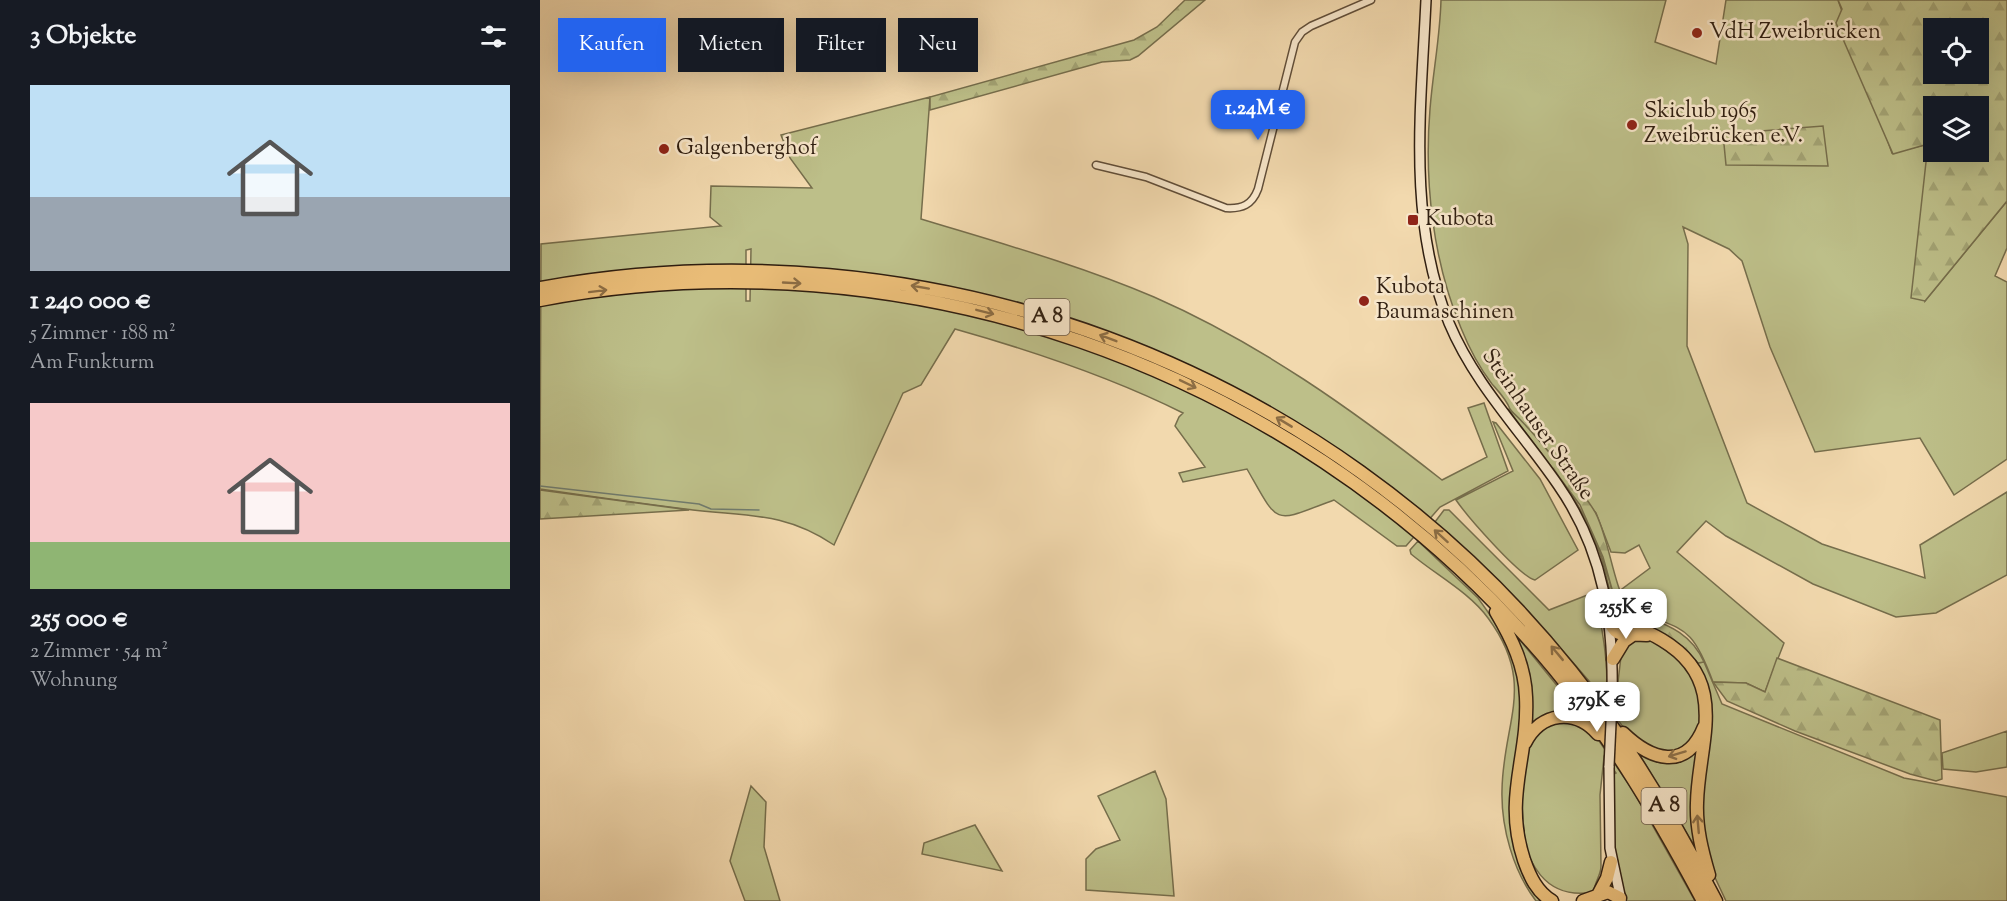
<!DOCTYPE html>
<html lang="de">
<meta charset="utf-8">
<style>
:root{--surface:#171b24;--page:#20242c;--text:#f1f3f6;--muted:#9ea1a6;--accent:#2563eb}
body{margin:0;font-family:"Sorts Mill Goudy",serif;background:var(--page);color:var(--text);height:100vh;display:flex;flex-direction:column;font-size:22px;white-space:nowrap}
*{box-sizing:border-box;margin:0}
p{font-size:20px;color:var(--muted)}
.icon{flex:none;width:33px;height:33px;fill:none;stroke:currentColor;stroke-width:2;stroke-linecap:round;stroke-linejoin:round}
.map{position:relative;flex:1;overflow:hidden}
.sheet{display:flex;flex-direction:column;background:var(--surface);width:540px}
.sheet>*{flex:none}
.guide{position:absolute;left:18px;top:18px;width:570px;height:54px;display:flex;gap:12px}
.tools{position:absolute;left:1383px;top:18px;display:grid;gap:12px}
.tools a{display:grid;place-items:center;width:66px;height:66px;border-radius:0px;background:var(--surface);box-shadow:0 6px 24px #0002;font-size:30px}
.price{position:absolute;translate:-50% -51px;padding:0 14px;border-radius:12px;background:#fff;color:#222;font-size:20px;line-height:39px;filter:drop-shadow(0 2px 3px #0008)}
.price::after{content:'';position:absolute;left:50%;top:36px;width:18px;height:14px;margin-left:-9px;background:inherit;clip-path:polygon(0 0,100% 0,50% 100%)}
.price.selected{background:var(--accent);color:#fff}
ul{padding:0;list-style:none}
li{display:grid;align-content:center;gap:12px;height:318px;padding:0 30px}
li span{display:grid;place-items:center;height:186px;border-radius:0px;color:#555}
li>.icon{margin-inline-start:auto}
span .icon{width:108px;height:108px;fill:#fffc;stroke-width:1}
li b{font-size:26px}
h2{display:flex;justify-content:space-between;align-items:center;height:72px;padding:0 30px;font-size:26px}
.tag{padding:0 21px;border-radius:0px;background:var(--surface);box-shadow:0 6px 24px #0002;font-size:21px;line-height:54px}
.tag.selected{background:var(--accent);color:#fff}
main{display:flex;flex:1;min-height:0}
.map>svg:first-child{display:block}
.green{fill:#bdbf89;stroke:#766e4c;stroke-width:1.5;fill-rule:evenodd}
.forest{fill:url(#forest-firs);stroke:#766e4c;stroke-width:1.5;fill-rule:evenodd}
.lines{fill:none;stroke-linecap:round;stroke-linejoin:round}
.stream{stroke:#707c6f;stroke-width:1.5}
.minor-casing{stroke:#604d38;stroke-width:9}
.secondary-casing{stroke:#2f1e10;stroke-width:12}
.motorway-casing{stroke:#2f1e10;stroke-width:15}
.minor{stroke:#f7e6ca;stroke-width:6}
.secondary{stroke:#f7e6ca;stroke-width:9}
.motorway{stroke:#e9bc77;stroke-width:12}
.secondary-bridge-casing{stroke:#2f1e10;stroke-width:12;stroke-linecap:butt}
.secondary-bridge{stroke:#f7e6ca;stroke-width:9}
.oneway{stroke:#8c6d44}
.poi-dot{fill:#8f2418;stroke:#f7e6ca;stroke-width:2}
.labels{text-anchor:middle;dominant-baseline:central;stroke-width:5;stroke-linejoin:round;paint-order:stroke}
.shield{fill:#f7e6ca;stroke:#6b5a48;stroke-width:1.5}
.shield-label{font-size:21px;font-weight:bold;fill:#2f1e10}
.poi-label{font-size:22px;fill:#2f1e10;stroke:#f7e6ca;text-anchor:start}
.street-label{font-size:22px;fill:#2f1e10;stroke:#f7e6ca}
</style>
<main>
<section class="sheet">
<h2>3 Objekte<svg class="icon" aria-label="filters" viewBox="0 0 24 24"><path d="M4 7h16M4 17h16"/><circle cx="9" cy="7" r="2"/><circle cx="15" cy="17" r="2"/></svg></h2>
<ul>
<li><span style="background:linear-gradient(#bfe0f5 60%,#9aa5b1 0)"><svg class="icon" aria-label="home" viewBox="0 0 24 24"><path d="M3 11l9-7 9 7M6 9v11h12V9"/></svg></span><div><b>1 240 000 €</b><p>5 Zimmer · 188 m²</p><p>Am Funkturm</p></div></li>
<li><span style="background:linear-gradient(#f6c9c9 75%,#8fb573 0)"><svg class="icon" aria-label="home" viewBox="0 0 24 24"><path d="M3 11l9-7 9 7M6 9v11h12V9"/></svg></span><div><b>255 000 €</b><p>2 Zimmer · 54 m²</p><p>Wohnung</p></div></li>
</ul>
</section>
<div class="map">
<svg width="1467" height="901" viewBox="0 0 1467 901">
<defs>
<pattern id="forest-firs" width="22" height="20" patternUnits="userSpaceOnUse" patternTransform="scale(1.5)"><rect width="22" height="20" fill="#bdbf89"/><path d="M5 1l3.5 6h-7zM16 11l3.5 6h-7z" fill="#a3a475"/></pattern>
</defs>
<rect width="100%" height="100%" fill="#f2d9ae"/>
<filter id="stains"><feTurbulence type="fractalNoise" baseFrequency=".00333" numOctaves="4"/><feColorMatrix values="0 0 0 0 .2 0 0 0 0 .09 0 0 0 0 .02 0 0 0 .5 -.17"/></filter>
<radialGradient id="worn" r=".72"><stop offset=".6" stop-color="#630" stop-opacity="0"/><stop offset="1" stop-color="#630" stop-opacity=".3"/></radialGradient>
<path class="green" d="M901,0H1126L1115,42L1176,64L1186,0H1298L1352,153L1388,144L1385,301L1467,201V248L1455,276L1467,282V459L1414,495L1380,438L1275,452L1230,347L1202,261L1189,249L1143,227L1148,244L1147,346L1207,503L1282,544L1385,578L1380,545L1467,492V575L1396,613L1356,617L1273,584L1186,536L1166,521L1137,552L1244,643L1225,692L1206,683L1173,682C1150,620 1143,633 1090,607L1082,589L1110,568L1099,545L1085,553L1071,552L1056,513L970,409C966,399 960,393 952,384C939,367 929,348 921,328C893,261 884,182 890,109C893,71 900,38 901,0Z
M390,97L381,219C460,243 539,265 614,297C719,343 813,410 902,480L947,457L928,408L944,403L968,471L900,507L866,546H857L794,500C732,523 740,527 707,469L643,482L639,473L665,467L635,426L639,417L643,413C571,377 493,351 415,329L381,385L363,393L294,545C242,510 203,517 145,509C97,503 48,496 0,489L1,244L181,226L170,217L171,186L272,188L250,158L241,135ZM211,249L210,301H206V250Z
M968,414C979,424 988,436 998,448C1037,495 1062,543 1075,603L1135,641L1158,663L1164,662L1182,704L1364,778L1467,797V901H1186L1171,869L1160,815L1167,752L1157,666L1079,617C1068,595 1067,569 1057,546C1036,496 1001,456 968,414Z
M953,422L956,423L1000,479L1038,550L995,580C979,576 927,516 916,500L973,471Z
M904,510H909L1009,610L1055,592C1060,615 1071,674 1065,695L1078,712L1079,702L1076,699L1082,648L1098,638L1113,641L1143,663L1157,686L1161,726L1150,746L1125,755L1086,731L1049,681L989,612L895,522Z
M878,541L938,598L970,643L984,695L972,819L1003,901H996C973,871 961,827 962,790C963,721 997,684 948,618C929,592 896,575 871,554L870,550Z
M975,634L1041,715L989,731Z
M1029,719L1055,735L1092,789L1155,901H1086L1074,849L1072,775L1076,773L1064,757L1060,795L1061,866C1061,876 1054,882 1054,892C1004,901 986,861 980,823C977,804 981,777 984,758C985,747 996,735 1002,726Z
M1467,731V767L1436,772L1403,769L1402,753Z
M1159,742L1158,852L1098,752L1116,759Z
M615,771L626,799L634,896L546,890V859L556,849L580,840L558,796Z
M211,786L226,802L224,847L240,901H205L190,861Z
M435,825L462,871L382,854L384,843Z"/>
<path class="forest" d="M645,0H665L598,56L590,60L562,62L390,110V97L594,40L617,27Z
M1298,0H1467V201L1385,301L1371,298L1388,144L1353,154L1296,23L1302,9ZM1394,28H1438V74H1394ZM1394,106H1438V152H1394Z
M1283,126L1288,166L1186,165L1183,134Z
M968,409C981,416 1051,501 1057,516C1070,545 1073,582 1088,609C1119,623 1149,628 1164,662L1158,663C1136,638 1112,630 1082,617L1079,614L1063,557L1040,505Z
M0,490L149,510L0,519Z
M1237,658L1400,720L1402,779L1396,781L1370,774L1255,731L1187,701L1173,682L1206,683L1225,692Z"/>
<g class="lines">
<path class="stream" d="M0,486L159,504L171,509L219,510"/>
<g class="minor-casing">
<path id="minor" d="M556,165L606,177L686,208C702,209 712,205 718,189L755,42L762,32L771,26L831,0"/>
</g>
<g class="secondary-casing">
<path id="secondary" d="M886,0C881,109 867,220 909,323C935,385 981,431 1018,485C1064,551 1074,623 1072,702
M1069,766L1070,848L1081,900"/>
</g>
<g class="motorway-casing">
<path id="motorway" d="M0,288C386,218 785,364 1031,671C1088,742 1134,820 1176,901
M0,300C364,231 746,365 991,642C1061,720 1114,809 1163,901
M956,612C972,639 985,666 986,697C989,758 963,796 984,860C990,877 997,892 1012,901
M1071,624C1091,624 1105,630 1122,640C1191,681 1158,743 1157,803C1156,828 1162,851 1169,875
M1071,624C1078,640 1093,633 1107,635
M1073,659L1084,641L1094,634
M1083,733C1111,760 1146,772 1164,727
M985,743C1001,712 1035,708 1058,734
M1058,895L1067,878L1071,862
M1043,901L1068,892L1080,898"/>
</g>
<use href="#minor" class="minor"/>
<use href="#secondary" class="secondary"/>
<use href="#motorway" class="motorway"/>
<g class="secondary-bridge-casing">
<path id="secondary-bridge" d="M1069,766L1072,702"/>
</g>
<use href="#secondary-bridge" class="secondary-bridge"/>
</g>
<defs><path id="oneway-shaft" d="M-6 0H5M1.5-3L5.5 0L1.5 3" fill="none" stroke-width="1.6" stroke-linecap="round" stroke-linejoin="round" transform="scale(1.5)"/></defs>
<g class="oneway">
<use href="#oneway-shaft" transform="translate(252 283) rotate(3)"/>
<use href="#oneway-shaft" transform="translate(380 287) rotate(-170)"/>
<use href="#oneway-shaft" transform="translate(58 291) rotate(-7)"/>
<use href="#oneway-shaft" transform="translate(445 312) rotate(14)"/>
<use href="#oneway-shaft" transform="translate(568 338) rotate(-159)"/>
<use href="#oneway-shaft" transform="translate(648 384) rotate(26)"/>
<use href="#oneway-shaft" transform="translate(744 422) rotate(-149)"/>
<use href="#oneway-shaft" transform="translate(901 536) rotate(-138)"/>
<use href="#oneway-shaft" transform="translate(1017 653) rotate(-130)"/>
<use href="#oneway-shaft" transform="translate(1137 754) rotate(163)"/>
<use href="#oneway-shaft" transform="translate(1158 824) rotate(-95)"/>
</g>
<g class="poi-dot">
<circle cx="1157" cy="33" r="6"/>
<circle cx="1092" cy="125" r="6"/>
<circle cx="124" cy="149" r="6"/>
<rect x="867" y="214" width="12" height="12" rx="3"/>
<circle cx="824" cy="301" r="6"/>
</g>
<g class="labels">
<g class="shield">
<rect x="484.5" y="299" width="45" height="36" rx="4.5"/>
<rect x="1101.5" y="788" width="45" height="36" rx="4.5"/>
</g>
<g class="shield-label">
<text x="507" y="317">A 8</text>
<text x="1124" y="806">A 8</text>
</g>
<g class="poi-label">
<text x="1169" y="33">VdH Zweibrücken</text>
<text x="1104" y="112">Skiclub 1965<tspan x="1104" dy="25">Zweibrücken e.V.</tspan></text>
<text x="136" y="149">Galgenberghof</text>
<text x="885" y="220">Kubota</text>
<text x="836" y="288">Kubota<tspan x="836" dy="25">Baumaschinen</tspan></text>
</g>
<g class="street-label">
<text transform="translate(997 425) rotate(55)">Steinhauser Straße</text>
</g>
</g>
<rect width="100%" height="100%" filter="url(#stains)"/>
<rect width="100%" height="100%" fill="url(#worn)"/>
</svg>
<div class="tools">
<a><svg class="icon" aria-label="locate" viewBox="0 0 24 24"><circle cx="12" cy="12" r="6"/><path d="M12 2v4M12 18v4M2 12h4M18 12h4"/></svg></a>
<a><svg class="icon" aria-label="layers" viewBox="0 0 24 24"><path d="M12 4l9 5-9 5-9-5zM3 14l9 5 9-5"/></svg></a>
</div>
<b class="price selected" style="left:718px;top:141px">1.24M €</b>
<b class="price" style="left:1086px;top:640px">255K €</b>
<b class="price" style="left:1057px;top:733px">379K €</b>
<div class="guide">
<a class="tag selected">Kaufen</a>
<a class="tag">Mieten</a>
<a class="tag">Filter</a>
<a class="tag">Neu</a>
</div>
</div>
</main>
